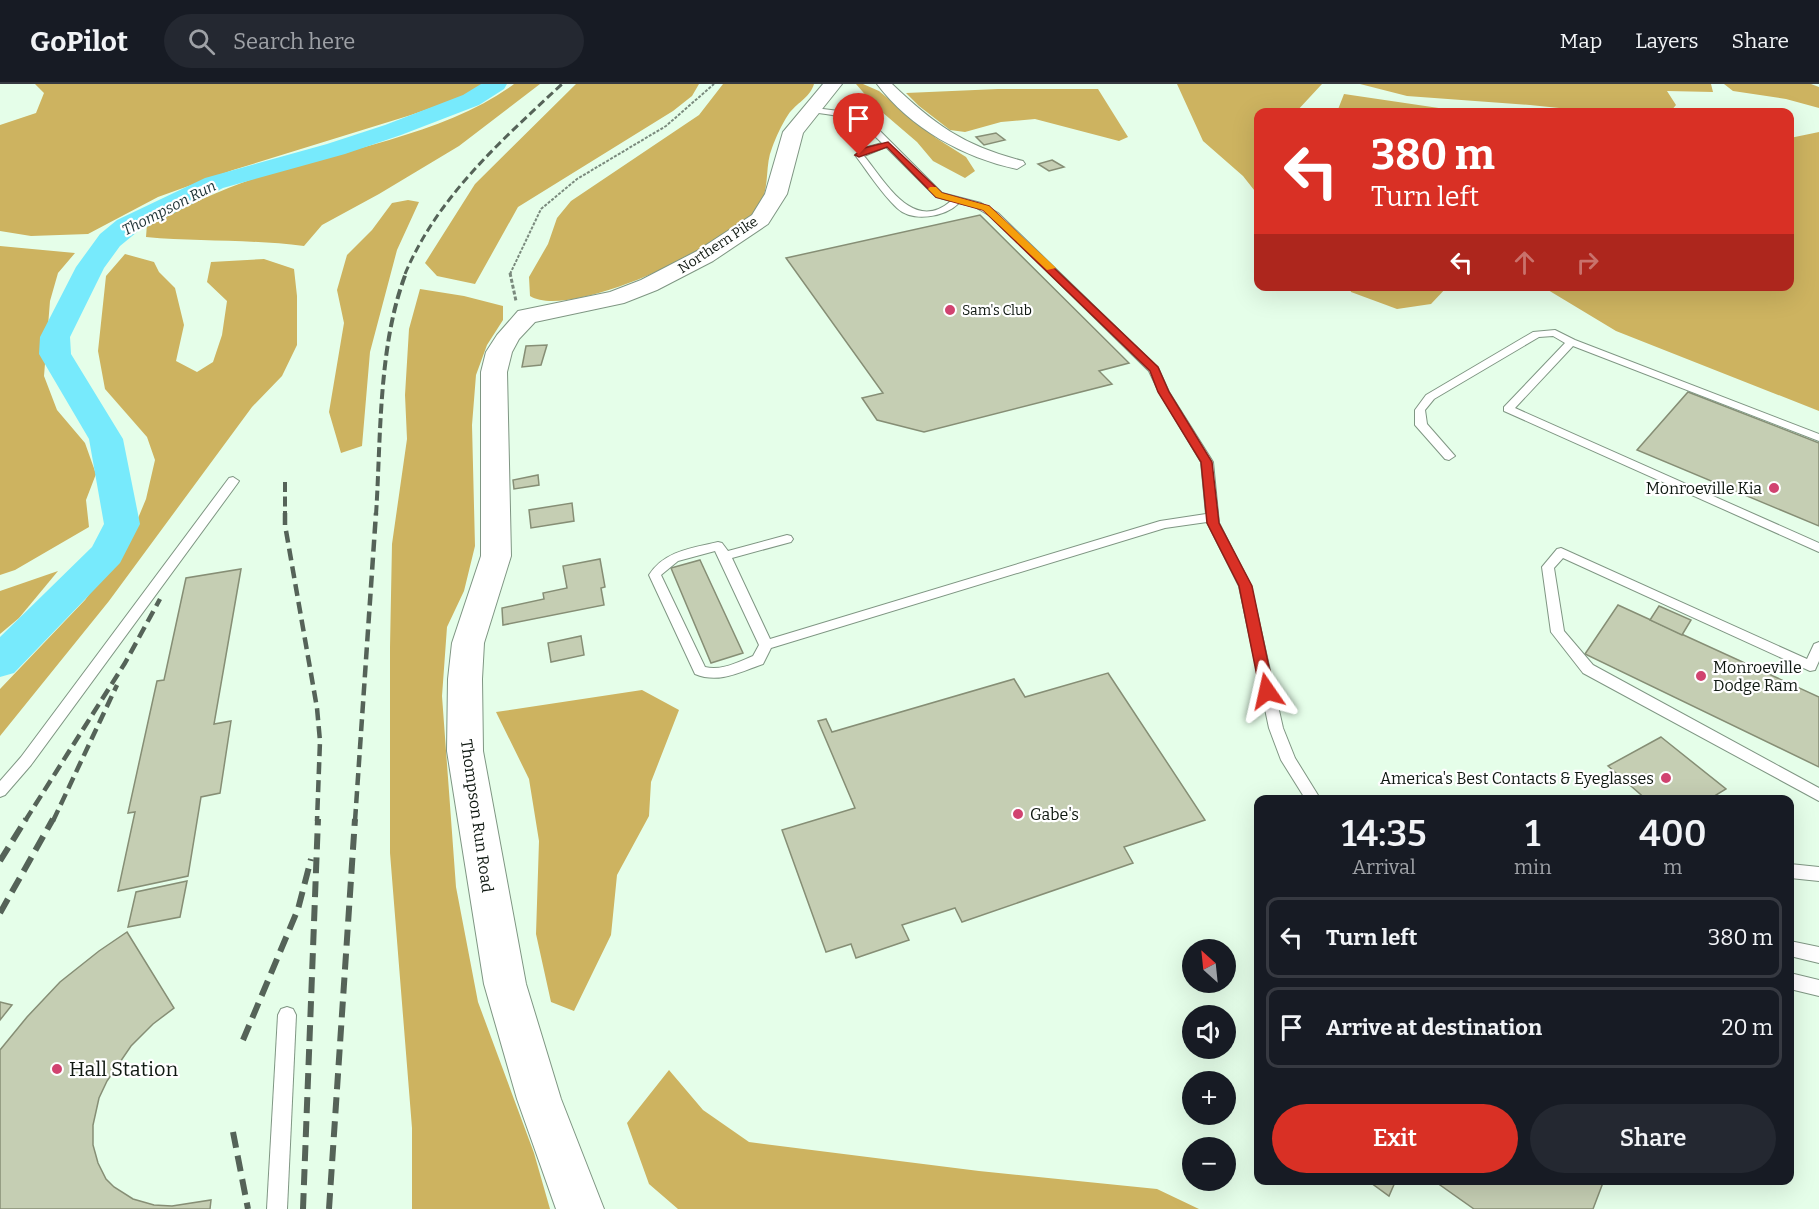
<!DOCTYPE html>
<html lang="en">
<head>
<meta charset="utf-8">
<style>
	body { margin:0; font-family:Bitter,serif; background:#242831; color:#f1f3f6; height:100vh; display:flex; flex-direction:column; font-size:22px; white-space:nowrap }
	* { box-sizing:border-box; margin:0 }
	p { font-size:20px; color:#9ea1a6 }
	.icon { flex:none; width:33px; height:33px; fill:none; stroke:currentColor; stroke-width:2; stroke-linecap:round; stroke-linejoin:round }
	.map { position:relative; flex:1; overflow:hidden }
	.sheet { position:absolute; left:1254px; top:711px; width:540px; height:390px; display:flex; flex-direction:column; background:#171b24; border-radius:12px; box-shadow:0 6px 24px #0002 }
	.sheet>* { flex:none }
	.banner { position:absolute; left:1254px; top:24px; width:540px; height:183px; border-radius:12px; box-shadow:0 6px 24px #0002; background:#d93025; color:#fff; overflow:hidden }
	.needle { width:39px; rotate:333deg }
	.fabs { position:absolute; left:1182px; top:855px; display:grid; gap:12px }
	.fabs a { display:grid; place-items:center; width:54px; height:54px; border-radius:50%; background:#171b24; box-shadow:0 6px 24px #0002; font-size:30px }
	.pin { position:absolute; display:grid; place-items:center; width:51px; height:51px; color:#fff; margin:-62px -26px; border-radius:50% 50% 50% 0; rotate:-45deg; box-shadow:0 0 6px #0007 }
	.pin .icon { rotate:45deg }
	.me { position:absolute; width:66px; margin:-33px; rotate:349deg; stroke-linejoin:round; filter:drop-shadow(0 0 4px #0008) }
	.turn { display:flex; align-items:center; gap:21px; height:126px; padding:0 18px; font-size:27px }
	.turn .icon { width:78px; height:78px; stroke-width:2.5 }
	.turn b { display:block; font-size:42px; line-height:51px }
	.lanes { display:flex; align-items:center; height:57px; padding:0 18px; background:#0003; justify-content:center; gap:30px; direction:ltr }
	.lanes .off { opacity:.35 }
	.eta { display:flex; justify-content:space-evenly; align-items:center; height:102px; text-align:center }
	.eta b { font-size:36px; font-weight:600; line-height:42px }
	.cta { display:flex; gap:12px; margin-top:auto; padding:12px 18px }
	.cta a { flex:1; height:69px; border-radius:36px; background:#d93025; color:#fff; font-size:24px; font-weight:600; line-height:69px; text-align:center }
	.cta a+a { background:#242831; color:#f1f3f6 }
	ul { padding:0; list-style:none }
	li { display:flex; align-items:center; gap:18px; height:81px; margin:0 12px 9px; padding:0 6px; border:3px solid #363941; border-radius:12px }
	li div { flex:1 }
	li b { display:block; font-size:22px }
	li em { font-style:normal }
	header { display:flex; align-items:center; gap:36px; box-sizing:border-box; height:84px; padding:0 30px; background:#171b24; border-bottom:2px solid #363941 }
	header strong { font-size:28px }
	nav { display:flex; gap:33px; margin-inline-start:auto; font-size:21px }
	.search { width:420px; height:54px; background:#242831; display:flex; align-items:center; gap:15px; box-sizing:border-box; padding:0 21px; border-radius:33px; color:#9ea1a6; font-size:22px }
	.map>svg:first-child { display:block }
	.forest { fill:#cdb360 }
	.lines { fill:none; stroke-linecap:round; stroke-linejoin:round }
	.river { fill:#77eafc; fill-rule:evenodd }
	.building { fill:#c5ceb3; stroke:#868e75; stroke-width:1.5 }
	.service-casing { stroke:#7f9683; stroke-width:2 }
	.minor-casing { stroke:#7f9683; stroke-width:2 }
	.tertiary-casing { stroke:#7f9683; stroke-width:2 }
	.path-far1 { stroke:#7a8a7d; stroke-width:2; stroke-dasharray:3 1.5; stroke-linecap:butt }
	.path { stroke:#7a8a7d; stroke-width:3; stroke-dasharray:4 2; stroke-linecap:butt }
	.service { fill:#fff; fill-rule:evenodd }
	.minor { fill:#fff; fill-rule:evenodd }
	.tertiary { fill:#fff; fill-rule:evenodd }
	.rail-far3 { stroke:#556358; stroke-width:3; stroke-dasharray:8 4; stroke-linecap:butt }
	.rail-far2 { stroke:#556358; stroke-width:4; stroke-dasharray:10 4.5; stroke-linecap:butt }
	.rail-far1 { stroke:#556358; stroke-width:4.5; stroke-dasharray:12 6; stroke-linecap:butt }
	.rail { stroke:#556358; stroke-width:6; stroke-dasharray:16 8; stroke-linecap:butt }
	.route { fill:#d93025; stroke:#8d1f18; stroke-width:1.5 }
	.slow { fill:#f59e0b }
	.poi-dot { fill:#d14370; stroke:#fff; stroke-width:2 }
	.labels { text-anchor:middle; dominant-baseline:central; stroke-width:4.5; stroke-linejoin:round; paint-order:stroke }
	.far-street-label { font-size:14px; fill:#0f1811; stroke:#fff }
	.far-poi-label { font-size:14px; fill:#0f1811; stroke:#fff; text-anchor:start }
	.far-water-label { font-size:15px; font-style:italic; fill:#1d3235; stroke:#fff }
	.poi-label { font-size:16px; fill:#0f1811; stroke:#fff; text-anchor:end }
	.street-label { font-size:16px; fill:#0f1811; stroke:#fff }
	.near-poi-label { font-size:20px; fill:#0f1811; stroke:#fff; text-anchor:start }
</style>
</head>
<body>
<header>
<strong>GoPilot</strong>
<div class="search"><svg class="icon" aria-label="search" viewBox="0 0 24 24"><circle cx="10" cy="10" r="6"/><path d="M15 15l6 6"/></svg>Search here</div>
<nav><a>Map</a><a>Layers</a><a>Share</a></nav>
</header>
<div class="map">
<svg width="1819" height="1125" viewBox="0 0 1819 1125">
	<rect width="100%" height="100%" fill="#e5fee9"/>
	<g class="forest">
		<path d="M35,0H485L471,10L411,31L233,86L158,113L88,150L31,152L0,147V41L36,29L44,9Z"/>
		<path d="M514,0H540L459,62L379,110L322,141L304,162C251,155 199,158 146,153L147,140C185,123 222,105 261,92C340,66 447,50 514,0Z"/>
		<path d="M576,0H699L692,12L673,27L518,123L475,200L437,192L425,179L475,100Z"/>
		<path d="M723,0H814C810,14 796,19 788,31C782,40 776,53 772,64C764,83 771,108 757,125C729,161 570,237 530,212L529,193L548,160L557,134L571,117L699,31Z"/>
		<path d="M856,0H863L879,7L936,54L966,73L975,87L965,94L933,77L917,58L875,22Z"/>
		<path d="M1177,0H1322L1296,28H1258V111L1243,92L1203,57Z"/>
		<path d="M1360,0H1711L1713,8L1667,7L1676,21L1670,28H1598L1530,21L1407,12Z"/>
		<path d="M1724,0H1811L1819,3V24L1786,15L1733,7Z"/>
		<path d="M998,5H1098L1128,53L1119,57L1035,35L1001,38L965,48L950,46L919,22L906,9Z"/>
		<path d="M1344,10L1459,27L1555,28H1337Z"/>
		<path d="M1819,48V327L1616,247L1543,203L1790,202V54Z"/>
		<path d="M408,116L419,118L397,166L370,268L362,362L341,369L329,328L344,239L337,206L347,171L372,146L392,119Z"/>
		<path d="M0,162L75,169L58,189L50,217L44,292L57,326L85,359L96,390L86,416L89,443L15,486L0,491Z"/>
		<path d="M125,170L154,178L159,188L175,204L184,241L176,277L197,288L213,278L222,251L227,217L207,198L211,178L264,175L294,185L297,212V261L282,292L252,323L109,517L0,652V605L85,516L129,456L146,415L155,376L147,353L105,305L98,267L106,192Z"/>
		<path d="M1349,203H1447L1431,220L1397,225L1351,208Z"/>
		<path d="M420,205L464,212L503,222V236L487,261L476,291L472,341L475,462L464,507L447,543L442,612L456,803L478,918L534,1069L550,1125H412V1044L390,769V563L392,460L407,355L405,311L409,245Z"/>
		<path d="M58,487L19,534L0,550V507Z"/>
		<path d="M642,606L679,626L651,698L649,732L617,791L611,851L574,927L551,918L536,850L539,757L529,695L496,628Z"/>
		<path d="M669,986L703,1026L749,1058L979,1087L1157,1105L1199,1125H678L649,1100L627,1039Z"/>
	</g>
	<g class="lines">
		<path class="river" d="M481,0H507L504,5L479,21L401,51L345,70L223,104L137,148L120,162L104,184L70,253L71,270L123,355L140,440L120,479L14,589L0,593V553L92,463L104,440L89,355L39,270L40,253L76,183L100,150L117,136L205,94L327,60L385,41L463,11Z"/>
	</g>
	<g class="building">
		<path d="M996,49L1005,56L984,61L976,53Z"/>
		<path d="M1052,76L1064,83L1049,87L1038,80Z"/>
		<path d="M980,131L1129,279L1099,287L1112,300L924,348L877,336L862,314L883,309L786,174Z"/>
		<path d="M547,261L541,281L522,283L526,262Z"/>
		<path d="M1688,308L1819,359V442L1637,366Z"/>
		<path d="M538,391L539,401L514,405L513,396Z"/>
		<path d="M572,419L574,437L531,444L529,426Z"/>
		<path d="M600,475L605,503L601,504L604,521L503,541L502,524L544,515L543,509L567,504L563,482Z"/>
		<path d="M700,476L743,569L711,579L671,484Z"/>
		<path d="M241,485L214,640L231,637L220,709L201,713L188,792L118,807L135,728L128,729L157,597L164,596L186,494Z"/>
		<path d="M1618,521L1819,613V683L1585,570Z"/>
		<path d="M1659,522L1691,536L1682,551L1650,536Z"/>
		<path d="M581,552L584,571L551,578L548,559Z"/>
		<path d="M1108,589L1205,736L1124,763L1133,779L962,838L955,824L902,841L909,856L856,874L851,860L826,868L782,746L855,724L818,637L826,635L832,648L1014,595L1025,613Z"/>
		<path d="M1661,653L1726,705L1708,716H1647L1608,682Z"/>
		<path d="M187,797L180,833L128,843L136,808Z"/>
		<path d="M127,848L174,924L153,940L131,962L107,997L99,1014L93,1041V1061L98,1079L106,1095L114,1103L133,1115L154,1121L172,1122L211,1116L210,1125H0V966L27,933L60,898L99,867Z"/>
		<path d="M0,918L12,921L0,936Z"/>
		<path d="M1367,1096H1396L1389,1112Z"/>
		<path d="M1433,1096H1604L1593,1125H1474Z"/>
	</g>
	<g class="lines">
		<defs>
			<g id="service">
				<path d="M807,23L847,28L870,37L942,109L981,119L998,129L1158,284L1169,308L1213,378L1219,439L1251,502L1283,644L1295,674L1321,716H1306L1281,676L1269,644L1239,502L1207,438L1165,444L771,564L763,580C740,588 719,600 695,590L649,491C664,467 692,464 718,458L722,459L728,467L787,451L791,452L793,455L791,458L732,474L770,555L1160,437L1206,430L1201,378L1159,308L1149,287L992,133L975,123L959,119C945,133 913,139 897,124C881,109 868,88 855,71L864,64L882,59C852,29 846,34 807,27ZM886,63L936,113L951,117C913,150 885,97 864,72ZM715,467L759,561L753,572C738,578 722,587 705,583L661,491L678,477Z"/>
				<path d="M1555,246L1575,256L1819,350V357L1573,262L1515,324L1819,459V468L1504,327V323L1565,259L1553,252L1539,253L1434,315L1425,326L1427,340L1455,372L1449,376L1445,375L1415,341V326L1426,311L1533,248Z"/>
				<path d="M233,393L239,397L237,400L31,681L5,711L0,713V697L21,673L229,394Z"/>
				<path d="M1561,464L1807,575L1814,560L1819,558V577L1815,586L1810,587L1563,474L1554,484L1564,547L1593,581L1819,704V717L1583,589L1551,548L1542,483L1557,465Z"/>
				<path d="M1790,780L1819,783V797L1790,794Z"/>
				<path d="M1790,857L1819,863V879L1790,872Z"/>
				<path d="M1790,889L1819,896V912L1790,905Z"/>
				<path d="M287,923L293,925L296,931L287,1125H267L278,931L281,925Z"/>
			</g>
			<path id="minor" d="M877,0H892C935,41 964,62 1023,77L1025,80L1017,85C964,74 910,44 877,0Z"/>
			<path id="tertiary" d="M823,0H842L803,49L787,110L768,140L713,177L657,206L624,219L535,238L519,255L512,268L507,288L511,472L484,559L482,595L483,667L526,900L561,1015L604,1125H556L517,1015L484,900L447,667L448,595L452,559L481,472V288L486,268L497,251L518,227L610,208L641,196L697,167L752,131L765,110L783,48Z"/>
		</defs>
		<use href="#service" class="service-casing"/>
		<use href="#minor" class="minor-casing"/>
		<use href="#tertiary" class="tertiary-casing"/>
		<path class="path-far1" d="M510,190L541,125L577,95L666,42L714,0"/>
		<path class="path" d="M510,189L516,217"/>
		<use href="#service" class="service"/>
		<use href="#minor" class="minor"/>
		<use href="#tertiary" class="tertiary"/>
		<path class="rail-far3" d="M405,190C438,112 501,57 562,0"/>
		<g class="rail-far2">
			<path d="M285,398V431"/>
			<path d="M376,431C381,354 378,261 406,189"/>
		</g>
		<g class="rail-far1">
			<path d="M285,429V441L317,624L320,657L317,737"/>
			<path d="M25,737L125,579L160,515"/>
			<path d="M53,737L117,601"/>
			<path d="M355,737L376,429"/>
		</g>
		<g class="rail">
			<path d="M0,777L26,735"/>
			<path d="M0,829L53,735"/>
			<path d="M243,956L298,825L311,775"/>
			<path d="M233,1048L248,1125"/>
			<path d="M303,1125L318,735"/>
			<path d="M329,1125L355,735"/>
		</g>
	</g>
	<path class="route" d="M888,58L942,109L989,122L1158,283L1169,308L1212,378L1219,439L1252,502L1274,607L1272,611H1262L1260,607L1239,502L1207,439L1201,378L1158,308L1150,287L983,126L936,113L887,63L859,73L855,71L864,64Z"/>
	<path class="slow" d="M930,103H936L942,109L989,122L1056,184L1047,186L983,126L936,113L928,105Z"/>
	<g class="poi-dot">
		<circle cx="950" cy="226" r="6"/>
		<circle cx="1774" cy="404" r="6"/>
		<circle cx="1701" cy="592" r="6"/>
		<circle cx="1666" cy="694" r="6"/>
		<circle cx="1018" cy="730" r="6"/>
		<circle cx="57" cy="985" r="6"/>
	</g>
	<g class="labels">
		<g class="far-street-label">
			<text transform="translate(718 161) rotate(-33)">Northern Pike</text>
		</g>
		<g class="far-poi-label">
			<text x="962" y="226">Sam's Club</text>
		</g>
		<g class="far-water-label">
			<text transform="translate(169 124) rotate(-27)">Thompson Run</text>
		</g>
		<g class="poi-label">
			<text x="1762" y="404">Monroeville Kia</text>
			<text x="1713" y="583" text-anchor="start">Monroeville<tspan x="1713" dy="18">Dodge Ram</tspan></text>
			<text x="1654" y="694">America's Best Contacts &amp; Eyeglasses</text>
			<text x="1030" y="730" text-anchor="start">Gabe's</text>
		</g>
		<g class="street-label">
			<text transform="translate(477 732) rotate(82)">Thompson Run Road</text>
		</g>
		<g class="near-poi-label">
			<text x="69" y="985">Hall Station</text>
		</g>
	</g>
</svg>
<div class="fabs">
<a><svg class="needle" viewBox="-14 -14 28 28"><path d="M0-13l5 13h-10z" fill="#e53935"/><path d="M0 13l5-13h-10z" fill="#9ea1a6"/></svg></a>
<a><svg class="icon" aria-label="sound" viewBox="0 0 24 24"><path d="M4 9h4l5-4v14l-5-4H4zM17 9q2 3 0 6"/></svg></a>
<a>+</a>
<a>−</a>
</div>
<div class="pin" style="left:859px;top:71px;background:#d93025"><svg class="icon" aria-label="arrive" viewBox="0 0 24 24"><path d="M6 21V4h12l-3 4 3 4H6"/></svg></div>
<svg class="me" style="left:1267px;top:607px" viewBox="-20 -20 40 40"><path d="M0-17L14 15 0 8-14 15z" fill="#d93025" stroke="#fff" stroke-width="4"/></svg>
<div class="banner">
<div class="turn"><svg class="icon" aria-label="left" viewBox="0 0 24 24"><path d="M17 20v-9H6M10 6l-5 5 5 5"/></svg><div><b>380 m</b>Turn left</div></div>
<div class="lanes"><svg class="icon" aria-label="left" viewBox="0 0 24 24"><path d="M17 20v-9H6M10 6l-5 5 5 5"/></svg><svg class="icon off" aria-label="ahead" viewBox="0 0 24 24"><path d="M12 20V5M6 11l6-6 6 6"/></svg><svg class="icon off" aria-label="right" viewBox="0 0 24 24"><path d="M7 20v-9h11M14 6l5 5-5 5"/></svg></div>
</div>
<section class="sheet">
<div class="eta">
<div><b>14:35</b><p>Arrival</p></div>
<div><b>1</b><p>min</p></div>
<div><b>400</b><p>m</p></div>
</div>
<ul>
<li><svg class="icon" aria-label="left" viewBox="0 0 24 24"><path d="M17 20v-9H6M10 6l-5 5 5 5"/></svg><div><b>Turn left</b></div><em>380 m</em></li>
<li><svg class="icon" aria-label="arrive" viewBox="0 0 24 24"><path d="M6 21V4h12l-3 4 3 4H6"/></svg><div><b>Arrive at destination</b></div><em>20 m</em></li>
</ul>
<div class="cta"><a>Exit</a><a>Share</a></div>
</section>
</div>
</body>
</html>
